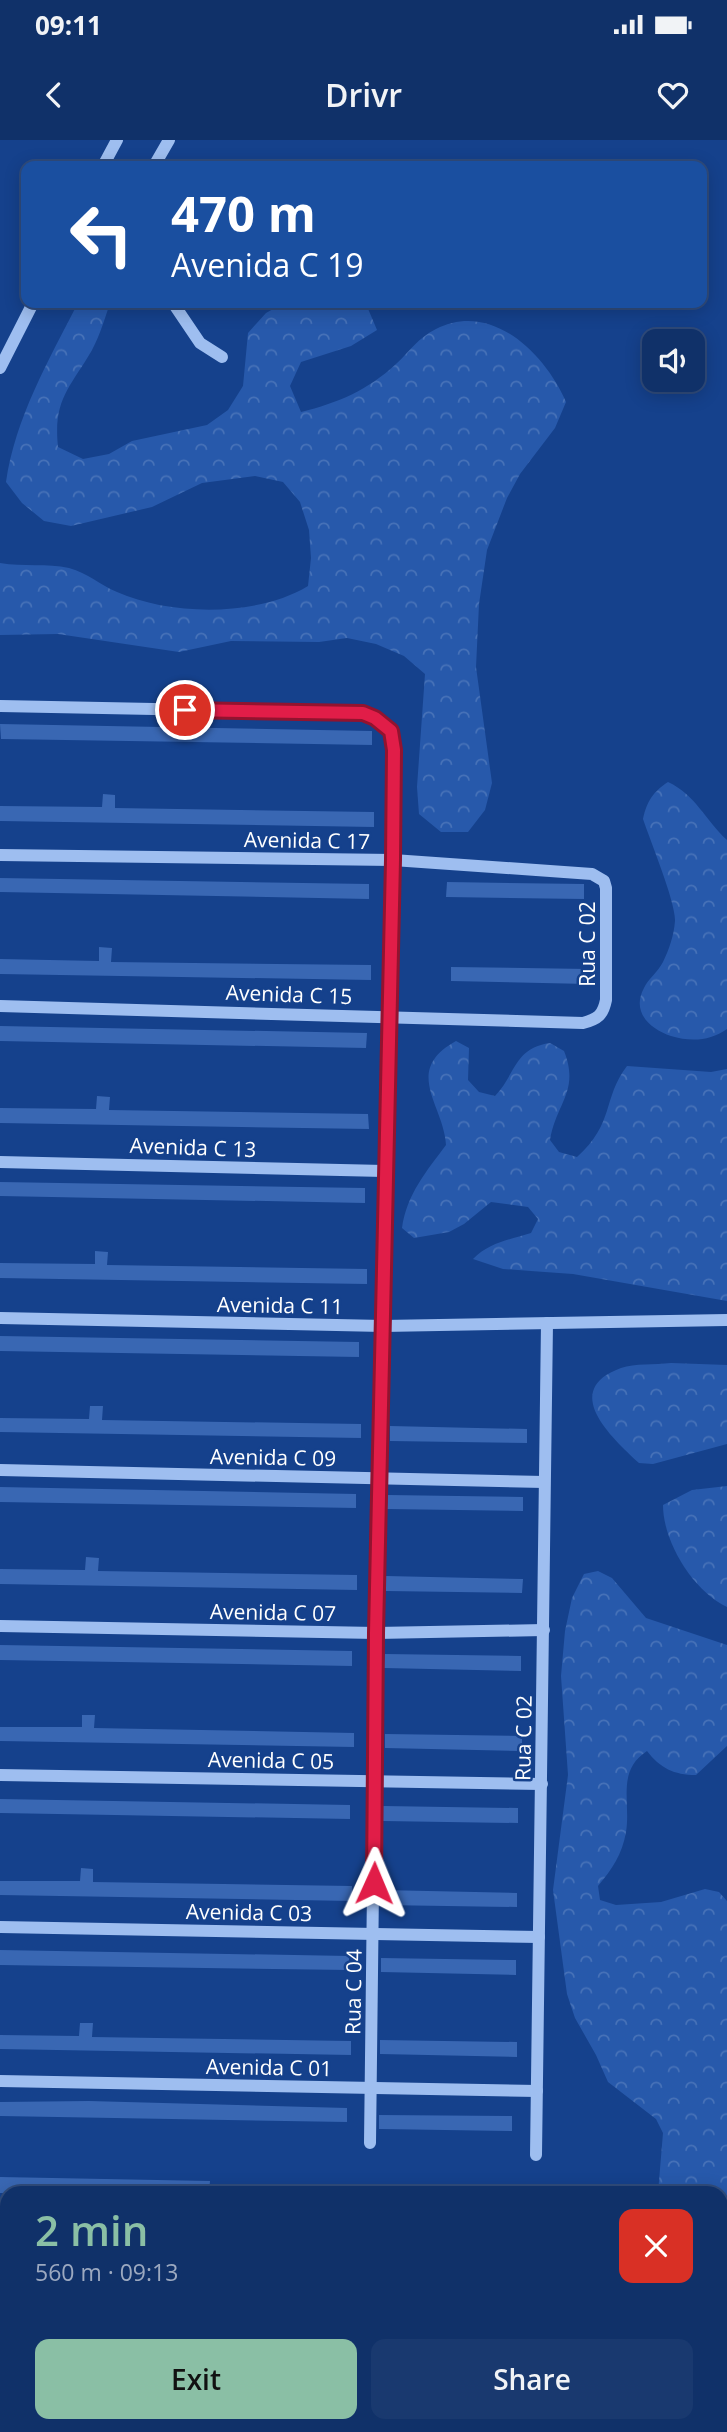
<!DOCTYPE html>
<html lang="en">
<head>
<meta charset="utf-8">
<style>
	body { margin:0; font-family:"Open Sans",sans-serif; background:#19396f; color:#f1f3f6; height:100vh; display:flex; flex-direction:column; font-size:26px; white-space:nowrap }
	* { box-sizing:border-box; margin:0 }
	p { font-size:23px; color:#9ca9c0 }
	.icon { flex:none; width:38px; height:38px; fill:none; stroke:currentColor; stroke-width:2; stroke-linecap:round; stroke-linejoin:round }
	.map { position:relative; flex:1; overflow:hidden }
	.details { position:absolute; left:0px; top:2046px; width:728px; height:247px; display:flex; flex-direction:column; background:#103169; border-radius:21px 21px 0 0; box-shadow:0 4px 18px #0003,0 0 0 2px #304c7d }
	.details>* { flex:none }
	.banner { position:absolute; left:21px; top:21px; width:686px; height:147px; border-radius:14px; box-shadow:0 4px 18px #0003,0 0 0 2px #304c7d; background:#1a4fa0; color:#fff; overflow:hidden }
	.tools { position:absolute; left:642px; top:189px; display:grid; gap:14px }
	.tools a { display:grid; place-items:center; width:63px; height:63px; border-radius:14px; background:#103169; box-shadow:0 4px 18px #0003,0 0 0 2px #304c7d; font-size:35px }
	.pin { position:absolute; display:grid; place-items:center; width:60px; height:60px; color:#fff; margin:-30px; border:4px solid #fff; border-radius:50%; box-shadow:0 2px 7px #0007 }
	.me { position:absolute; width:77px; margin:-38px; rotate:1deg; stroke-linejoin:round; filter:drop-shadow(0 0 5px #0008) }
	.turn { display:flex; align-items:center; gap:24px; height:147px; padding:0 35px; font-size:32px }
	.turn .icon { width:91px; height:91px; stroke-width:2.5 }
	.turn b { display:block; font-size:49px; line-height:60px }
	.round { display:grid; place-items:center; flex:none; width:74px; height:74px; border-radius:14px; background:#19396f }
	.headline { display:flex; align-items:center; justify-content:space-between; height:119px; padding:0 35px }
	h1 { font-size:42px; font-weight:600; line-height:52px; color:#8abfa5 }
	.cta { display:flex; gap:14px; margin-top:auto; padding:14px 35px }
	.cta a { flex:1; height:80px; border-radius:14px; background:#8abfa5; color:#111; font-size:28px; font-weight:600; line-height:80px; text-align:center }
	.cta a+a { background:#19396f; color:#f1f3f6 }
	.status { display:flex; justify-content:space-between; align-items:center; height:49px; padding:0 35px; background:#103169; direction:ltr }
	.status svg { height:19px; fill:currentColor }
	header { display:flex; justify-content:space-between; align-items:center; height:91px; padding:0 35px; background:#103169; font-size:32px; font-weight:600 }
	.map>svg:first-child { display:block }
	.forest { fill:url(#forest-crowns) }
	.building { fill:#3967b3 }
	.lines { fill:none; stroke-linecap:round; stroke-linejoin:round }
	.minor { stroke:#9ebef0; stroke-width:12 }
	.route-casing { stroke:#92132f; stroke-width:18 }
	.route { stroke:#e11d48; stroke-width:12 }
	.labels { text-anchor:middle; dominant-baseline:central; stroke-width:5; stroke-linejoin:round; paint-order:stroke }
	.street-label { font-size:21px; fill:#fff; stroke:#15418c }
</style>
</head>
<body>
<div class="status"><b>09:11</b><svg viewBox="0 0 49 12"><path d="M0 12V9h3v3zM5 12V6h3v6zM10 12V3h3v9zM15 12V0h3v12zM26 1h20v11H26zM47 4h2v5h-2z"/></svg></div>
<header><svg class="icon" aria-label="back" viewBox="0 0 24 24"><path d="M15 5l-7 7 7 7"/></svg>Drivr<svg class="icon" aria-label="heart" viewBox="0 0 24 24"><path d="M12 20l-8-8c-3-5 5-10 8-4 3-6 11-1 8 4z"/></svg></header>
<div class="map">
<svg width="727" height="2292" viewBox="0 0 727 2292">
	<defs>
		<pattern id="forest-crowns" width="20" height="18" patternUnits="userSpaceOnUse" patternTransform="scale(1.75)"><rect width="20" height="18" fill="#2759ab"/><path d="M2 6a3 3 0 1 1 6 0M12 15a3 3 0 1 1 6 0" fill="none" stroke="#4772b8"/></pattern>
	</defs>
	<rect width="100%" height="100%" fill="#15418c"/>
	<g class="forest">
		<path d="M78,163H110C105,178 100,195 92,210C70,248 53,259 58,307L83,319L109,314L132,301L207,285L228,270L243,246L248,193L266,173L284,163H362L366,164L377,190L351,206L301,222L290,246L301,272C338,263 368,250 396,224C410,211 418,198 436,189C492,160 546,215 566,262L555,288L520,334L507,358L487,410L479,464L476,527L492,643L485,670L468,692H441L419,674L417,647L425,534L404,516L376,504L347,498L319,502L231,501L179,512L58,494L0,495V423C23,427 47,423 69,428C88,433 100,445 117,452C171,476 257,477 308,446L311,418L309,390L300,362L283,342L255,336L202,343L152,367L71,386L44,381L22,363L6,342C15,279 49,219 78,163Z"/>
		<path d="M668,642C696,655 705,680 727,700V889C710,901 691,902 671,896C650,889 631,872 644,848C648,839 658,832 663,822C669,810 674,795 675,781C676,763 650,700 643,679C647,661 653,652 668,642Z"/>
		<path d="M456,901L469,908L468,940L479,952L495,956C516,934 514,908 550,903L564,911C580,951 556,963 550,1000L559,1012L577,1017C615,983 602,959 627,926L711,932L727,929V1161L573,1134L503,1129L473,1119C490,1102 509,1100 531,1093L538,1079L528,1067L491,1062L464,1084L449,1092L414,1098L402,1088C407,1054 426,1032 446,1005C444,965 402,931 456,901Z"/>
		<path d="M671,1223L727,1225V1304L653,1324L639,1323C611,1297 560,1250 621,1228C635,1223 655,1225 671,1223Z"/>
		<path d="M727,1346V1467C693,1451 663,1402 663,1365L692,1350Z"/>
		<path d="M598,1431L612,1438L646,1478L727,1505V1606L696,1635C674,1635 660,1628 647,1611C616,1631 631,1662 626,1692C622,1715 612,1729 598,1746L600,1760L616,1765L661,1762L705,1749L719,1752L727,1761V2226L721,2224V2053H658L663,1993L656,1979L608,1942L596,1915L575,1878L567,1854L553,1750L568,1635L561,1536L565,1491L572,1458L584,1434Z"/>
	</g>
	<g class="building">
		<path d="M0,584L372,591V605L1,599Z"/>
		<path d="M103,654L115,655V668L374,672V687L0,681V666L102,667Z"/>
		<path d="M0,738L369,744V759L0,752Z"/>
		<path d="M447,742L584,744V759L446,757Z"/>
		<path d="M99,807L112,808L111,822L371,825V840L0,834V819L99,821Z"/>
		<path d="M451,827L588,829V844L451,841Z"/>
		<path d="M0,886L367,893L366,908L0,901Z"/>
		<path d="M97,956L110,957L109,970L368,974L369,989L0,983V968L96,969Z"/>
		<path d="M0,1042L365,1048V1063L0,1056Z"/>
		<path d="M95,1111L108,1112L107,1125L367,1129V1144L0,1138V1123L95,1124Z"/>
		<path d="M0,1196L359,1202V1217L0,1211Z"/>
		<path d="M90,1266H103L102,1280L361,1284V1298L0,1292V1278L89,1279Z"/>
		<path d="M390,1286L527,1289V1303L390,1301Z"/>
		<path d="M0,1347L356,1354V1368L0,1362Z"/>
		<path d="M388,1355L523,1357V1371L387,1369Z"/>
		<path d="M86,1417L99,1418L98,1431L357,1435V1450L0,1444V1429L85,1430Z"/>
		<path d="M386,1436L523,1439L522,1453L386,1451Z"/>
		<path d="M0,1505L352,1511V1526L0,1520Z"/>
		<path d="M385,1514L521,1516V1531L384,1528Z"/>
		<path d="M82,1575H95L94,1588L354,1593V1607L0,1601V1587H82Z"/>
		<path d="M385,1594L522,1596V1611L385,1608Z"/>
		<path d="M0,1659L350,1665V1679L0,1673Z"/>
		<path d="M383,1666L518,1668V1683L383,1681Z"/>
		<path d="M81,1728L93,1729V1742L352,1746V1761L0,1755V1741H80Z"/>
		<path d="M382,1750L517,1753V1767L382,1765Z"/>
		<path d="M0,1810L349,1816V1830L0,1825Z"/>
		<path d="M381,1818L516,1820V1835L381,1832Z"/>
		<path d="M80,1883H93L92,1897L351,1901V1915L0,1909V1895L79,1896Z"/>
		<path d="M380,1900L517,1902V1917L380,1914Z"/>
		<path d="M89,1961L347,1968V1982L0,1976V1962Z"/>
		<path d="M379,1975L512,1976V1991L379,1989Z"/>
		<path d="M0,2037L210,2041L209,2053H0Z"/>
	</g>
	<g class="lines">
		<g class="minor">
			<path d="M103,26L117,0"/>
			<path d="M154,26L169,0"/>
			<path d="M173,163L200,203L222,217"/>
			<path d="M0,228L33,163"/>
			<path d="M0,566L363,573L375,578L391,591L394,610L393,720L376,1493L370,2003"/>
			<path d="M0,715L393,720L592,734L604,741L606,748V860C603,875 598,879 583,883L0,866"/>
			<path d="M0,1022L384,1031"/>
			<path d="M0,1178L383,1186L727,1180"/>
			<path d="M0,1330L544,1342"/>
			<path d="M0,1486L376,1493L544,1490"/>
			<path d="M0,1635L542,1644"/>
			<path d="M0,1787L539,1797"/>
			<path d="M0,1941L537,1951"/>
			<path d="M536,2015L547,1183"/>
			<path d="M0,2099H7"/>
			<path d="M0,2250L7,2251"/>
			<path d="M522,2286L523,2292"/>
			<path d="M413,2292V2286"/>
		</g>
	</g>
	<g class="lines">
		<defs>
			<path id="route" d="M185,570L363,573L375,578L391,591L394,610L393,720L376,1493L374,1743"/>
		</defs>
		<use href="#route" class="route-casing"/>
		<use href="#route" class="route"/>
	</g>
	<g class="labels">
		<g class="street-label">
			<text transform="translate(307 700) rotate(1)">Avenida C 17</text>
			<text transform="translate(587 804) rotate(-90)">Rua C 02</text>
			<text transform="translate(289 854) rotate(2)">Avenida C 15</text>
			<text transform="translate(193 1007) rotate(2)">Avenida C 13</text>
			<text transform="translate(280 1165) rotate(1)">Avenida C 11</text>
			<text transform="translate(273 1317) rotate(1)">Avenida C 09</text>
			<text transform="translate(273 1472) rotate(1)">Avenida C 07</text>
			<text transform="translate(523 1598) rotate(-89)">Rua C 02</text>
			<text transform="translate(271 1620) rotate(1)">Avenida C 05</text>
			<text transform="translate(249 1772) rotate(1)">Avenida C 03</text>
			<text transform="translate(353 1852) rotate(-89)">Rua C 04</text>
			<text transform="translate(269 1927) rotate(1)">Avenida C 01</text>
		</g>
	</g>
</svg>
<div class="tools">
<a><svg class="icon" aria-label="sound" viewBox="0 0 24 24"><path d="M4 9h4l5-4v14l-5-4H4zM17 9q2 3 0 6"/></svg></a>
</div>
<div class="pin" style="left:185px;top:570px;background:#d93025"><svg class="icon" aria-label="arrive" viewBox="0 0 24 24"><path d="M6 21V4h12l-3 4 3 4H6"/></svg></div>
<svg class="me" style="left:374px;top:1743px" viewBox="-20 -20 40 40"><path d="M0-17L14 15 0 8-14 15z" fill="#e11d48" stroke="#fff" stroke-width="4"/></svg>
<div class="banner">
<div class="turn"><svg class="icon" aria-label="left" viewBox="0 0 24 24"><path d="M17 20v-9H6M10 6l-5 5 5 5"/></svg><div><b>470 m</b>Avenida C 19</div></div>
</div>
<section class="details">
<div class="headline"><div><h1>2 min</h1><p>560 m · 09:13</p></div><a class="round" style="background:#d93025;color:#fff"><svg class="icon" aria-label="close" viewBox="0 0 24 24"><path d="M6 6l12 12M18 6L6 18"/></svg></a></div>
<div class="cta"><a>Exit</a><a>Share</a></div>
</section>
</div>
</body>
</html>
